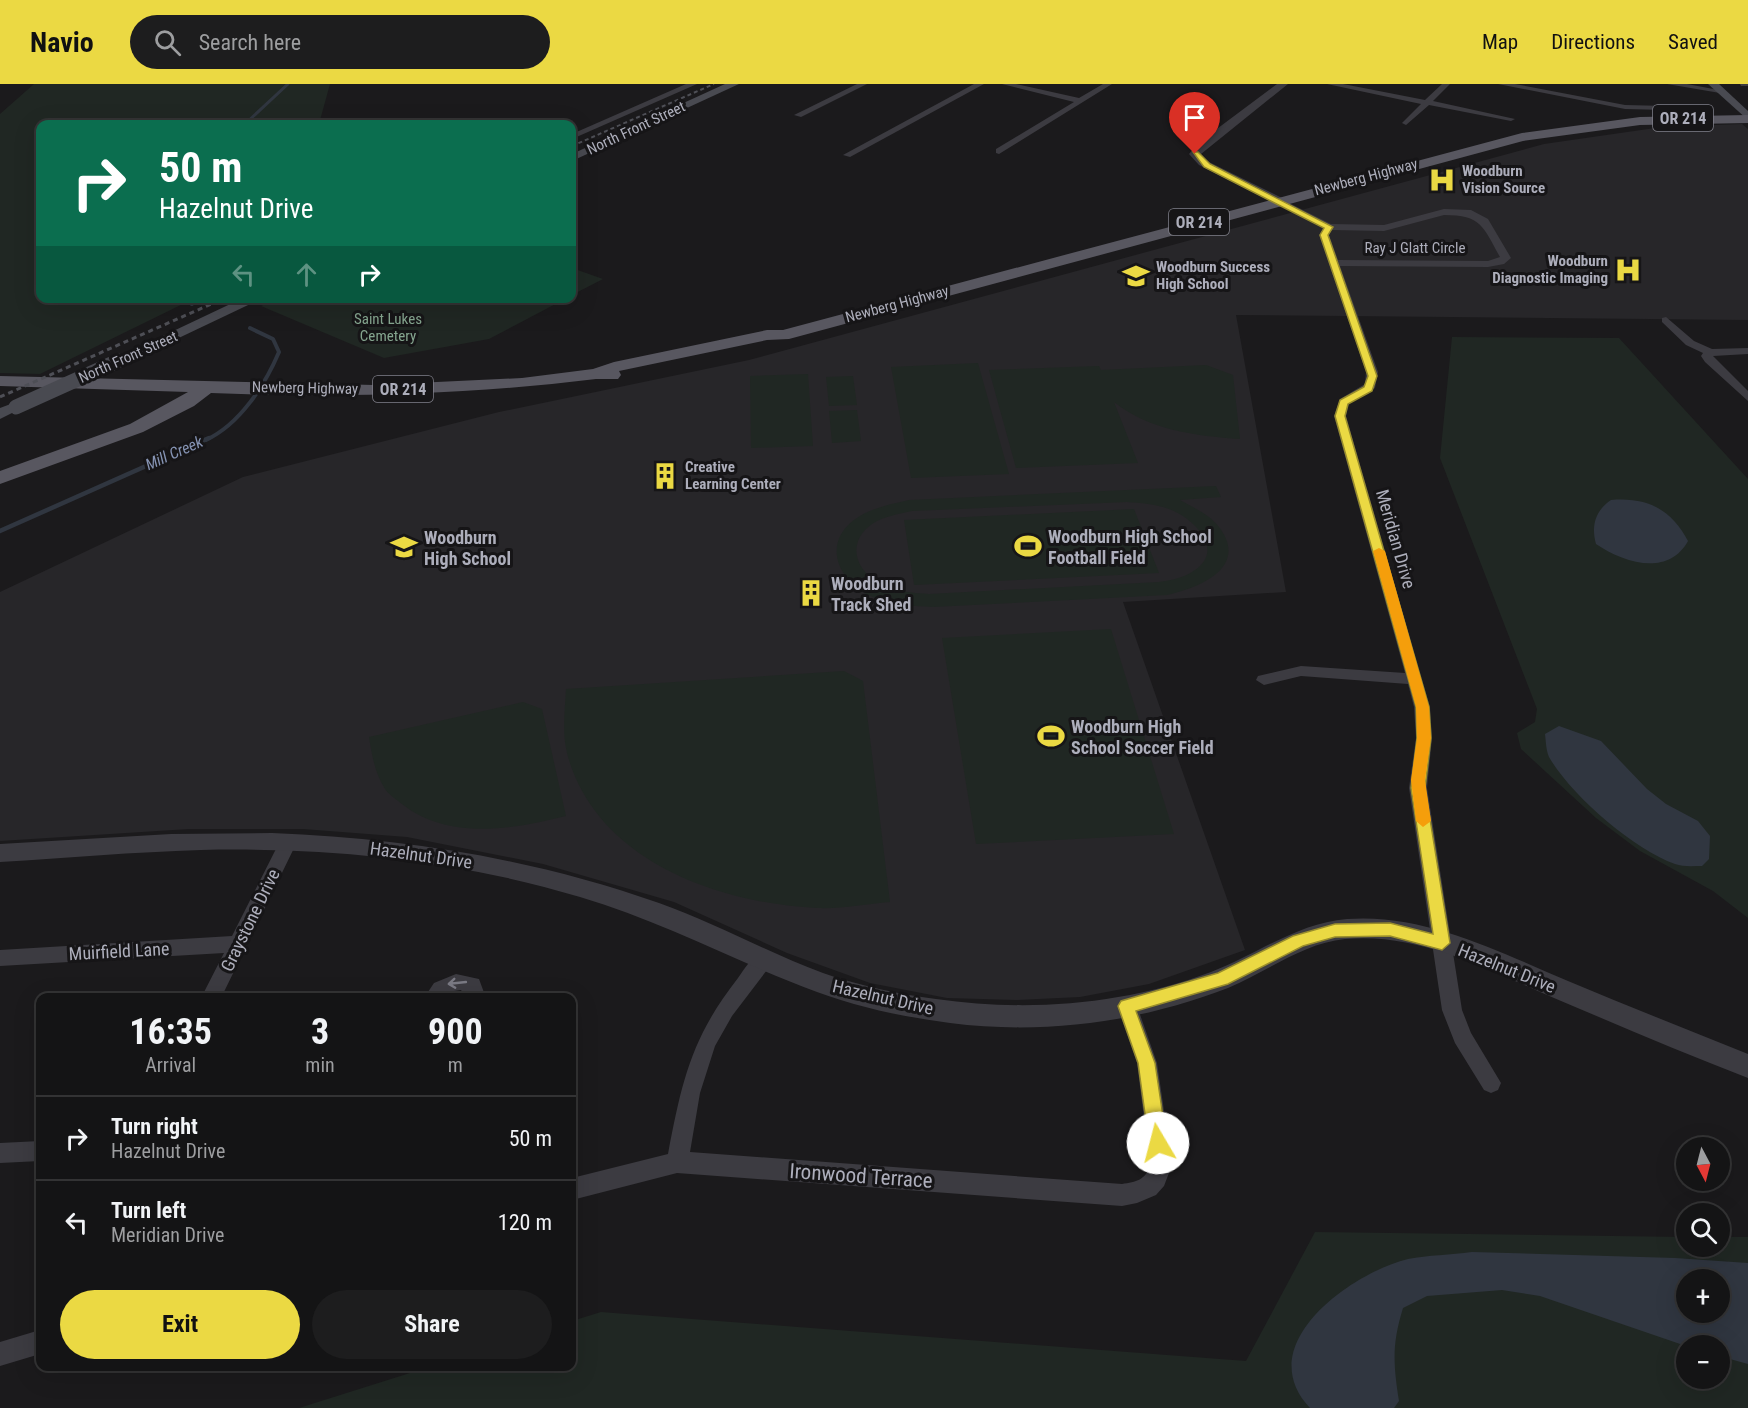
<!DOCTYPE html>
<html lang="en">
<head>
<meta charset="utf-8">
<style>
	body { margin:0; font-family:"Roboto Condensed",sans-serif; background:#1d1d1e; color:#f1f3f6; height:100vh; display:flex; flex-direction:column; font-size:22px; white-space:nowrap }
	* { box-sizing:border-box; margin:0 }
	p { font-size:20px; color:#9d9ea0 }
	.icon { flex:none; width:33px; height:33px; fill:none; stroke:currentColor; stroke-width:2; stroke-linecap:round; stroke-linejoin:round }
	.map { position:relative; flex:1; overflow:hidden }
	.panel { position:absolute; left:36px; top:909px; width:540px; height:378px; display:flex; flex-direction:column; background:#141415; border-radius:12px; box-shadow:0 6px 24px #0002,0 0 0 2px #333334 }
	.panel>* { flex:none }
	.hud { position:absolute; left:36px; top:36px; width:540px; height:183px; border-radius:12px; box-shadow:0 6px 24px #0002,0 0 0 2px #333334; background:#0b6e4f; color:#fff; overflow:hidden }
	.needle { width:39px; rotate:173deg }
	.controls { position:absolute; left:1676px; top:1053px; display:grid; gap:12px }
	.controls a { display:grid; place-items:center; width:54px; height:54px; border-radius:50%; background:#141415; box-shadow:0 6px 24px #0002,0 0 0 2px #333334; font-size:30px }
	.pin { position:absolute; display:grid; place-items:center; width:51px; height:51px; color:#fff; margin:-62px -26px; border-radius:50% 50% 50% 0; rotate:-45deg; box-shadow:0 0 6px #0007 }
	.pin .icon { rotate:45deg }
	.me { position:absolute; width:66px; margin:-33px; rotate:352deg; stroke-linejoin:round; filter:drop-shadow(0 0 4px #0008) }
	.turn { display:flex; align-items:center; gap:21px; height:126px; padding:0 24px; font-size:27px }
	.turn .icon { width:78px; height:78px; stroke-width:2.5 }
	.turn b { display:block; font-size:42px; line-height:51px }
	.lanes { display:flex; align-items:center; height:57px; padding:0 24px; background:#0003; justify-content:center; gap:30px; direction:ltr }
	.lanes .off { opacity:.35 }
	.eta { display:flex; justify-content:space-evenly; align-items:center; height:102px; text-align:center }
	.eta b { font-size:36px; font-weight:700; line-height:42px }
	.button { display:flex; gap:12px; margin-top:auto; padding:12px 24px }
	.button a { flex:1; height:69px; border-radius:36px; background:#ebd943; color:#111; font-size:24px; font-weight:700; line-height:69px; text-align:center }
	.button a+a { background:#1d1d1e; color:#f1f3f6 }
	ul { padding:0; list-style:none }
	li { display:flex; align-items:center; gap:18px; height:84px; padding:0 24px; border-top:2px solid #333334 }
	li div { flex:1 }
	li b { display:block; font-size:22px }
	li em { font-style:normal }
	header { display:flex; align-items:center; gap:36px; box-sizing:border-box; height:84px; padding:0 30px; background:#ebd943; color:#111 }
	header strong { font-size:28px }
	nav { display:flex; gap:33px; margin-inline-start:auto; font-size:21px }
	.search { width:420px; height:54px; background:#1d1d1e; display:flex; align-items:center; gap:15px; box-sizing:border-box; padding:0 21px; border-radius:33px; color:#9d9ea0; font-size:22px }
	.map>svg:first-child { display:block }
	.built { fill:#272629 }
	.green { fill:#202723; fill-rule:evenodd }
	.water { fill:#303640; fill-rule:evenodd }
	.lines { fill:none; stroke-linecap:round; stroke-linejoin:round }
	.stream-far2 { stroke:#303640; stroke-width:3 }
	.stream-far1 { stroke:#303640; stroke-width:4 }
	.stream { stroke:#303640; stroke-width:4.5 }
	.minor { fill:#3c3b41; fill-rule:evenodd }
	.tertiary { fill:#3c3b41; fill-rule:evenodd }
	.secondary { fill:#494a51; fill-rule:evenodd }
	.primary { fill:#585760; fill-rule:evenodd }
	.rail-far1 { stroke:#4e4f56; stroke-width:2; stroke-dasharray:4 3; stroke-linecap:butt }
	.rail { stroke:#4e4f56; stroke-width:3; stroke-dasharray:5 4; stroke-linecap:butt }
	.secondary-bridge { stroke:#494a51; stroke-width:15 }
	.oneway { stroke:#7a7a84 }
	.route { fill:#ebd943; stroke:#998d2c; stroke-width:1.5 }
	.slow { fill:#f59e0b }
	.labels { text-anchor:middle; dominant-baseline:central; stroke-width:6; stroke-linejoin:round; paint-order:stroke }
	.far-street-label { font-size:15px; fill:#adaebb; stroke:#161517 }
	.far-poi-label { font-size:15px; font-weight:bold; fill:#adaebb; stroke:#161517; text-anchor:start }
	.far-park-label { font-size:15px; fill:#85a58f; stroke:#161517 }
	.shield { fill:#161517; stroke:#80808a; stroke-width:1.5 }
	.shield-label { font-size:16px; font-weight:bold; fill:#adaebb }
	.far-water-label { font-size:16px; font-style:italic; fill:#8694b4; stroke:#161517 }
	.poi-label { font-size:18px; font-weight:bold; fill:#adaebb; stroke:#161517; text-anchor:start }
	.street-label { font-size:18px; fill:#adaebb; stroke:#161517 }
	.near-street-label { font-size:21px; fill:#adaebb; stroke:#161517 }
</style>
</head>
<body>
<header>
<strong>Navio</strong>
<div class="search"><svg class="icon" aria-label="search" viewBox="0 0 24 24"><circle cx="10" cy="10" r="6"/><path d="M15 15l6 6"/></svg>Search here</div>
<nav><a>Map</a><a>Directions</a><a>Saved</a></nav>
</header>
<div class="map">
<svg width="1748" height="1324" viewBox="0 0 1748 1324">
	<rect width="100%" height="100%" fill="#1b1a1c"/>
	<path class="built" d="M1742,40L1748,45V236L1236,231L1286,508L1123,518L1245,866L1149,900L1080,913L1017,916L947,914L870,899L787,869L674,818L543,780L407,753L303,745H189L0,757V508L243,393L499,328L749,276L1544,60L1662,43Z"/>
	<g class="green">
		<path d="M34,0H330L319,40H40V214L193,215L40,290L0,289V30Z"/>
		<path d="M572,184L603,195L572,211Z"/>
		<path d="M278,214H565V215L489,255L384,274L261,222Z"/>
		<path d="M1452,253L1619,254L1748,395V834L1713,807L1640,767L1596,734L1521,665L1517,649L1535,638L1537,625L1440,374Z"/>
		<path d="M978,279L1009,390L911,394L891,283Z"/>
		<path d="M1206,281L1233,291L1240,355C1196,352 1149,346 1114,318L1138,379L1016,384L989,286L1099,282L1101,286Z"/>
		<path d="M808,290L813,362L751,364L750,292Z"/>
		<path d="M853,292L857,321L829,322L826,293Z"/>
		<path d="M857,326L861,357L832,359L829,327Z"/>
		<path d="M1216,402L1221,413L1180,416C1194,424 1209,430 1219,443C1250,484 1198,504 1167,511L933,523C913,522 892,521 873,513C836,497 820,456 860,432C875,423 892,420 909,416ZM1127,418C1141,419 1155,420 1169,425C1192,433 1226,465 1195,486C1184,494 1172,496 1159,498L929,510C914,509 898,508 883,501C856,489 845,459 872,440C884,432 899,430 912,427Z"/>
		<path d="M1134,425L1159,489L914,501L904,436Z"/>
		<path d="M1111,545L1174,750L976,760L942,554Z"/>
		<path d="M844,587L863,597L890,818C866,820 841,825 817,824C717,819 595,776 567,669C562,648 565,625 566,605Z"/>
		<path d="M523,618L542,625L566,732C514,745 449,757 402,720C397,716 389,711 385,705C375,689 372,672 369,653Z"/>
		<path d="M1315,1148L1686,1153V1162H1719V1153H1748V1324H299L429,1283L572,1282V1237L601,1228L1246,1277ZM1686,1196H1719V1228H1686ZM1686,1262H1719V1294H1686Z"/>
	</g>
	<g class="water">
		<path d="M1611,416C1647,413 1671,425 1688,457C1668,493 1624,479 1596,460C1591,442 1595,427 1611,416Z"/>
		<path d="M1559,642L1601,657L1647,705L1666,720L1698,737L1710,752L1709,775L1702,782C1693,782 1683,783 1675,780C1633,765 1571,711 1549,673C1546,666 1546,658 1545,650Z"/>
		<path d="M1472,1168L1675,1174L1748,1179V1280L1719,1272V1262H1686L1540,1212L1502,1206L1427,1212L1403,1224C1392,1260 1393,1279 1399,1317L1394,1324H1310C1250,1261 1351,1189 1408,1175C1428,1171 1451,1171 1472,1168ZM1686,1196H1719V1228H1686Z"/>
	</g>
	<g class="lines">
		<path class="stream-far2" d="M245,40L288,0"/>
		<g class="stream-far1">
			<path d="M183,214L192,220"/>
			<path d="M206,356C240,340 265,301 279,268L273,255L250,244"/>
		</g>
		<path class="stream" d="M0,447L209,354"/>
		<g class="minor">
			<path d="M686,0H697L572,55V50Z"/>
			<path d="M857,0H867L801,33L794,31Z"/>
			<path d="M974,0H984L850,73L843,71Z"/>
			<path d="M1002,0H1016L1079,14L1103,0H1112L999,70L996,69V65L1074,18Z"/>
			<path d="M1327,0H1343L1425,16L1442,0H1450L1433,17L1515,35L1511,37L1429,21L1406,41L1402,39L1421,20Z"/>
			<path d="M1498,0H1515L1625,21L1708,23L1712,25L1708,27L1625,25Z"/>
			<path d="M1667,0H1687L1724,7L1720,9Z"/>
			<path d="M1740,0H1748V2H1741Z"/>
			<path d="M1275,115H1281L1331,140L1384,141L1444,125L1471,126L1488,135L1511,174L1504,180L1488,183L1340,182L1378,288L1375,304L1349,320L1346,332L1430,623L1432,654L1427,704L1462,926L1471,949L1501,999L1498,1006L1491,1009L1484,1006L1455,959L1442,926L1409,704L1416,654L1414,623L1408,600L1301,592L1264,601L1256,596L1258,592L1301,582L1405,589L1334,332L1340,315L1365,300L1366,288L1319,151L1324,144L1275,119ZM1444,131C1482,131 1483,143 1500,173L1488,177L1338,176L1329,151L1332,146L1384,147Z"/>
			<path d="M1666,233L1694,257L1712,265L1748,264V270L1713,272L1748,307V317L1705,278L1701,272L1703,269L1686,261L1662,238V234Z"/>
			<path d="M288,751L294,753L297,758L221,914H201L224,869L0,882V866L232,852L282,753Z"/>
			<path d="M763,868L770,870L773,876L770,882L732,932L715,962L700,1009L690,1068L1122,1100C1136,1098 1146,1096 1150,1081L1137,979L1117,922L1120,916L1127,913L1134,916L1137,922L1157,979L1172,1081L1164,1102L1156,1111L1137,1119L1122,1122L677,1089L572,1116V1094L668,1070C682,997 691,954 738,894C745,884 752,872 763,868Z"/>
			<path d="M456,890L479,895L486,914H466L461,906L454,907L446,914H424L434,899Z"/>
			<path d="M40,1057V1077L0,1079V1059Z"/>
			<path d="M40,1246V1270L0,1282V1258Z"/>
		</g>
		<g class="tertiary">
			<path d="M1277,0H1288L1201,70L1207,77L1282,114L1284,117L1278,121L1199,81L1189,70L1198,59Z"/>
			<path d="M272,749C405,754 534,775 659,819C715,839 767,868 823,889C860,902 898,910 936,915C1027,928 1124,921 1211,888C1256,871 1297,839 1347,835C1425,829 1499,868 1568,897C1628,922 1688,946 1748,970V994C1683,969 1618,941 1554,914C1488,886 1420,848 1345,855C1303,859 1267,888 1228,904C1140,938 1044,951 950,939C905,933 860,924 817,908C736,878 662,837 580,813C457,776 328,763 201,766C134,768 67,774 0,778V760L171,750Z"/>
		</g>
		<g class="secondary">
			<path d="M725,0H739L572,77V70Z"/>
			<path d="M1708,0H1719L1748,27V36Z"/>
			<path d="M243,214H263L124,280H112L110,277Z"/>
			<path d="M16,318L22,320L24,323L0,335V324Z"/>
		</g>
		<path class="primary" d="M1748,31V39L1640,41L1523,57L789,255L767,256L619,287L621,291L618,295H596C468,311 340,314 211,309L194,322L143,348L0,400V387L130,340L188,308L0,302V292L374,301L522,294L593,285L614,278L767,246H783L1522,49L1640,33Z"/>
		<path class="rail-far1" d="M572,62L714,0"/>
		<path class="rail" d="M0,313L225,214"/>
		<path class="secondary-bridge" d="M16,323L118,277"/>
	</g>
	<defs><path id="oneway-shaft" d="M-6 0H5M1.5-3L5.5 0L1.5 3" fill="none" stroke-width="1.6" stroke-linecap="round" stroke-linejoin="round" transform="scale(1.5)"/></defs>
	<use class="oneway" href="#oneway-shaft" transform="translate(457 899) rotate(174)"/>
	<path class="route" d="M1193,68H1198L1210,80L1333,143L1328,151L1377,292L1372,307L1348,320L1345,332L1429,623L1431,654L1425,704L1450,859L1442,866L1390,852L1335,853L1303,862L1228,900L1136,927L1155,979L1167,1059L1165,1065L1158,1068L1152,1065L1149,1059L1138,979L1118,922L1121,917L1218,889L1293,852L1335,840L1390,839L1433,850L1411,704L1417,654L1416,623L1335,332L1340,316L1364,303L1368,292L1320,151L1324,144L1204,83Z"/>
	<path class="slow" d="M1379,464L1385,467L1429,623L1431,654L1425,696L1431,737L1423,743L1416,737L1411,696L1417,654L1416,623L1373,467Z"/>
	<defs>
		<symbol id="hospital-bare" viewBox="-9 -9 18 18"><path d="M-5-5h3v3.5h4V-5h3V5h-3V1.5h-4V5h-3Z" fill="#ebd943" stroke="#161517" stroke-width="2.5" paint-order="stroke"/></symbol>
		<symbol id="school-bare" viewBox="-9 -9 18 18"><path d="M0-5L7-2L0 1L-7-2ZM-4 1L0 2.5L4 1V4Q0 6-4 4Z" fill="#ebd943" stroke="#161517" stroke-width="2.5" paint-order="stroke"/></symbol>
		<symbol id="building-bare" viewBox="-9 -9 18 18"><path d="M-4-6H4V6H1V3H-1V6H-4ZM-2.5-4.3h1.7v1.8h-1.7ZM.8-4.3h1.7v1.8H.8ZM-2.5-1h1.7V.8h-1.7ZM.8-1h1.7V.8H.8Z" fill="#ebd943" stroke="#161517" stroke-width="2.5" paint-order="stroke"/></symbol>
		<symbol id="stadium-bare" viewBox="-9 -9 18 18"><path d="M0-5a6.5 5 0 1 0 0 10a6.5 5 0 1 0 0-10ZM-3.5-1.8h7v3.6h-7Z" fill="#ebd943" stroke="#161517" stroke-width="2.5" paint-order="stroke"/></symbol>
	</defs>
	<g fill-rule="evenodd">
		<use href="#hospital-bare" x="1423" y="77" width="38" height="38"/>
		<use href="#hospital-bare" x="1609" y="167" width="38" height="38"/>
		<use href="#school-bare" x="1117" y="173" width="38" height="38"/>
		<use href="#building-bare" x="646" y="373" width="38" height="38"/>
		<use href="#stadium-bare" x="1009" y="443" width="38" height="38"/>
		<use href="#school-bare" x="385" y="444" width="38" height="38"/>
		<use href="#building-bare" x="792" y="490" width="38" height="38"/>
		<use href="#stadium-bare" x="1032" y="633" width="38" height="38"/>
	</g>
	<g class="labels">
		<g class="far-street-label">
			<text transform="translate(636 44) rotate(-25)">North Front Street</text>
			<text transform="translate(1366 93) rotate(-15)">Newberg Highway</text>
			<text x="1415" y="164">Ray J Glatt Circle</text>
			<text transform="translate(897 220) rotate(-15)">Newberg Highway</text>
			<text transform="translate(128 273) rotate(-24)">North Front Street</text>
			<text transform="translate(305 304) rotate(1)">Newberg Highway</text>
		</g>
		<g class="far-poi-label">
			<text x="1462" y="87">Woodburn<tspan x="1462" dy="17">Vision Source</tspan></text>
			<text x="1608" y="177" text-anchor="end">Woodburn<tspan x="1608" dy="17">Diagnostic Imaging</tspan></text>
			<text x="1156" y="183">Woodburn Success<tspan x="1156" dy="17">High School</tspan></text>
			<text x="685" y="383">Creative<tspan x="685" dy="17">Learning Center</tspan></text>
		</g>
		<g class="far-park-label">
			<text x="388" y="235">Saint Lukes<tspan x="388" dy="17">Cemetery</tspan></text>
		</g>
		<g class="shield">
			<rect x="1653" y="21" width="60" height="26" rx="4.5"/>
			<rect x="1169" y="125" width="60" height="26" rx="4.5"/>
			<rect x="373" y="292" width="60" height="26" rx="4.5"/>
		</g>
		<g class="shield-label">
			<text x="1683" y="34">OR 214</text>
			<text x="1199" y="138">OR 214</text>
			<text x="403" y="305">OR 214</text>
		</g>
		<g class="far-water-label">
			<text transform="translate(174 369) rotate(-24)">Mill Creek</text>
		</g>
		<g class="poi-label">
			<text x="1048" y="452">Woodburn High School<tspan x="1048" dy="21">Football Field</tspan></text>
			<text x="424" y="453">Woodburn<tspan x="424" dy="21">High School</tspan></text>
			<text x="831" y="499">Woodburn<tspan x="831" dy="21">Track Shed</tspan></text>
			<text x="1071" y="642">Woodburn High<tspan x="1071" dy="21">School Soccer Field</tspan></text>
		</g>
		<g class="street-label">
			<text transform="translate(1396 455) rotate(74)">Meridian Drive</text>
			<text transform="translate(421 771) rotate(8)">Hazelnut Drive</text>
			<text transform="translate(250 836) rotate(-64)">Graystone Drive</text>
			<text transform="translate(119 867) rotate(-3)">Muirfield Lane</text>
			<text transform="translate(1507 884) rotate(22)">Hazelnut Drive</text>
			<text transform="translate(883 913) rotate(13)">Hazelnut Drive</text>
		</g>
		<g class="near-street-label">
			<text transform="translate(861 1092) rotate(4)">Ironwood Terrace</text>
		</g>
	</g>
</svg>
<div class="controls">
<a><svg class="needle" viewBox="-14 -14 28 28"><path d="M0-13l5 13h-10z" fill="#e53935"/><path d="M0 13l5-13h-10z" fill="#9d9ea0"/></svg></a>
<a><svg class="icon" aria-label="search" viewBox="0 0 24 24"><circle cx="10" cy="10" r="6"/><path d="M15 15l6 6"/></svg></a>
<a>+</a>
<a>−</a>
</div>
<div class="pin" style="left:1195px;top:70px;background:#d93025"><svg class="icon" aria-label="arrive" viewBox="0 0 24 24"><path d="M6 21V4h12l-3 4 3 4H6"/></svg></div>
<svg class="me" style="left:1158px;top:1059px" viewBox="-20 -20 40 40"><circle r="19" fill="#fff"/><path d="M0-13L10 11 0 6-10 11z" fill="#ebd943"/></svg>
<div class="hud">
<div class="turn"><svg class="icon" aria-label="right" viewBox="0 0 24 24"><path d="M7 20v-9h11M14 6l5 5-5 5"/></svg><div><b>50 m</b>Hazelnut Drive</div></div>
<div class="lanes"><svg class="icon off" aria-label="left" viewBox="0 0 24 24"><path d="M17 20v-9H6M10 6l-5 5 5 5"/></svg><svg class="icon off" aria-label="ahead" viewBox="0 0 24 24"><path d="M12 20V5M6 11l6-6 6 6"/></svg><svg class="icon" aria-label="right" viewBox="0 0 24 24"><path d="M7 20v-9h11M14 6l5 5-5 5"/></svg></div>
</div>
<section class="panel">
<div class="eta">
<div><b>16:35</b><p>Arrival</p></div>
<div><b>3</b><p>min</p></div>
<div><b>900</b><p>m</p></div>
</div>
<ul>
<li><svg class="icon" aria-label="right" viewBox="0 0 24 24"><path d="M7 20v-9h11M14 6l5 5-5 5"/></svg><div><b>Turn right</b><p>Hazelnut Drive</p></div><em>50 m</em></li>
<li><svg class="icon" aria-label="left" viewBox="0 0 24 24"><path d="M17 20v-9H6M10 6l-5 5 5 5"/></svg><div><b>Turn left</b><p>Meridian Drive</p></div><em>120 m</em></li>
</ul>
<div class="button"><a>Exit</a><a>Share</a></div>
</section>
</div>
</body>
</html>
